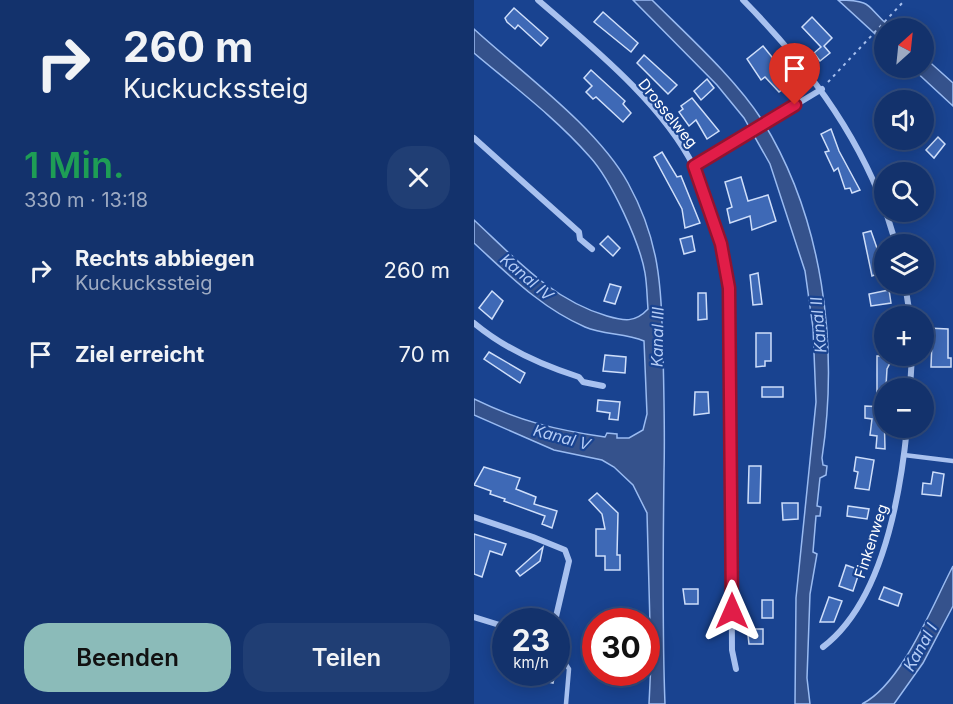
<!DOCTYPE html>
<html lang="de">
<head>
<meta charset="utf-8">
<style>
	body { margin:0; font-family:Inter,sans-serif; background:#203e74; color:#f1f3f6; height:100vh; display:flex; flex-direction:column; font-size:22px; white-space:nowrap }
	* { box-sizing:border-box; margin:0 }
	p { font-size:20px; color:#9daac2 }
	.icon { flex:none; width:33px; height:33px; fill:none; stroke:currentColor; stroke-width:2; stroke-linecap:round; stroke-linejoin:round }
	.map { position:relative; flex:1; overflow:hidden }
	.sheet { display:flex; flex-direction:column; background:#13326c; width:474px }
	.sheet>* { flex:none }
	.top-card { background:#13326c; color:#f1f3f6; overflow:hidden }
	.needle { width:39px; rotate:27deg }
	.controls { position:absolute; left:400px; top:18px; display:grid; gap:12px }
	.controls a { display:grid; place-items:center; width:60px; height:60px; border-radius:50%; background:#13326c; box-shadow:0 3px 15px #0003,0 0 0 2px #324d7f; font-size:30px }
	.speed { position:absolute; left:18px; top:608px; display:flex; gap:12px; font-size:30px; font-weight:700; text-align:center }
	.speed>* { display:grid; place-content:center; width:78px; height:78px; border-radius:50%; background:#13326c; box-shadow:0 3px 15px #0003,0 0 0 2px #324d7f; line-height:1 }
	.speed small { font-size:15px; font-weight:400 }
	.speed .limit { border:9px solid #d22; background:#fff; color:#111 }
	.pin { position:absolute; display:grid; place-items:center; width:51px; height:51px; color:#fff; margin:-62px -26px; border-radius:50% 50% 50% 0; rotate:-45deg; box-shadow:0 0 6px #0007 }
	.pin .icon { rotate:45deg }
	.me { position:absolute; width:66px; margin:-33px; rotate:0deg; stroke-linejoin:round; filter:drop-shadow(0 0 4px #0008) }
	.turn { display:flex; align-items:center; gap:21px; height:126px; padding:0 24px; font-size:27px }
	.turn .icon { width:78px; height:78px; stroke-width:2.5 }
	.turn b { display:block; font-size:42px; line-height:51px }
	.round { display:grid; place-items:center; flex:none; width:63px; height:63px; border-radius:24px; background:#203e74 }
	.summary { display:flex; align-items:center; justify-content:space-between; height:102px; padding:0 24px }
	h1 { font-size:36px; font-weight:600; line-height:45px; color:#1e9e55 }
	.primary-button { display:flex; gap:12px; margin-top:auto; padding:12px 24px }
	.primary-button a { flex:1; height:69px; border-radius:24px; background:#8bbbb9; color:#111; font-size:24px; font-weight:600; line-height:69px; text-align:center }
	.primary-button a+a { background:#203e74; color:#f1f3f6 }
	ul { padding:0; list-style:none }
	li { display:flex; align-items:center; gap:18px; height:84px; padding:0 24px }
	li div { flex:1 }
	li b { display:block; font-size:22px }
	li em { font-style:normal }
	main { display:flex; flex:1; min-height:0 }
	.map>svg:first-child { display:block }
	.water { fill:#35528c; stroke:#9abbf1; stroke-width:1.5 }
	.building { fill:#3e69b6; stroke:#cedefa; stroke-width:1.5 }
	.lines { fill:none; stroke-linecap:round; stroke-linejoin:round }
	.path { stroke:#a8c1ef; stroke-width:2; stroke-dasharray:3 4.5; stroke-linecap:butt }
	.lane { stroke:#a8c1ef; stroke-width:4.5 }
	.street { stroke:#a8c1ef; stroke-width:6 }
	.route-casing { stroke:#92132f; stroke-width:15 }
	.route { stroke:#e11d48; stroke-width:10 }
	.labels { text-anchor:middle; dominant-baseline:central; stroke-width:4.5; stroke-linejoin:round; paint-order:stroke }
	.street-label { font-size:15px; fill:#fff; stroke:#194390 }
	.water-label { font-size:16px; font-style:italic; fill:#b4ccf6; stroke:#194390 }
</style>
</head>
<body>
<main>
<section class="sheet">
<div class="top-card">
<div class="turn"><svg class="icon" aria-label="right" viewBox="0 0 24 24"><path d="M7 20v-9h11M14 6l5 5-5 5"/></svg><div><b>260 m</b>Kuckuckssteig</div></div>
</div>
<div class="summary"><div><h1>1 Min.</h1><p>330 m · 13:18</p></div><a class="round"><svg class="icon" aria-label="close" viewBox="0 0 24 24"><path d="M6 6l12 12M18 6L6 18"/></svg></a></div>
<ul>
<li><svg class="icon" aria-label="right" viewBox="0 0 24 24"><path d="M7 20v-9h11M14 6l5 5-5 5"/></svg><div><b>Rechts abbiegen</b><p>Kuckuckssteig</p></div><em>260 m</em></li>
<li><svg class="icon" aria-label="arrive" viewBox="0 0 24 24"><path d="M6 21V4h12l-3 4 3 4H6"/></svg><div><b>Ziel erreicht</b></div><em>70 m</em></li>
</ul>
<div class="primary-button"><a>Beenden</a><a>Teilen</a></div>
</section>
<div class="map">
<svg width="479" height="704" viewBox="0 0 479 704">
	<rect width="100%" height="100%" fill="#194390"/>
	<g class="water">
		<path d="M159,0H178C213,35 261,78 288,120C349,218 365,345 348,458L349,465L353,466L352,475L346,478L343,506L347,507L346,516H342L339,552L343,554L336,594L333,678L336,704H321L322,598L342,402L339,328L331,271L296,164L270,118L243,85Z"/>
		<path d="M364,0C404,0 391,9 418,28H411V43Z"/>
		<path d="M0,29C48,73 123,127 154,183C187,243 187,288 189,354C190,393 191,433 190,472C189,549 188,627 191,704H175L177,662L173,513L159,485L140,467L128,460L80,450L0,415V399C45,421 82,430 131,437L133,433L143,434V438H155L169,430L173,414L170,341C151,333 130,335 111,327C67,308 35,275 0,243V220C41,258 78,300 133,316C150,321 161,323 174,309C173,297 173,285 171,273C166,243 137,180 116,157C82,118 39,86 0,53Z"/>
		<path d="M450,57L479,83V106L438,68H450Z"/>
		<path d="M479,566V606L449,663L420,704H388C428,684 458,606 479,566Z"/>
	</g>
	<g class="building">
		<path d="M40,8L74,38L67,46L44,25L41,29L33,22L31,18Z"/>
		<path d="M129,12L164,43L157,52L120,22Z"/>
		<path d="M338,17L358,38L350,46L356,53L346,61L340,53L347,47L328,27Z"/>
		<path d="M289,46L306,67L311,63L329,84L321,91L315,84L305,92L291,77L287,80L273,59Z"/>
		<path d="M170,55L203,85L194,94L163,63Z"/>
		<path d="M117,70L151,101L149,104L157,113L149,122L122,97L119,99L112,92L118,86L110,78Z"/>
		<path d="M233,79L240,88L227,100L220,91Z"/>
		<path d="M218,98L245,131L233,139L222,120L215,126L205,112L209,109L207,106Z"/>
		<path d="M357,129L365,151L386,190L378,193L376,188L371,189L364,168L360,171L351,152L355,151L347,134Z"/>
		<path d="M464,137L471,144L460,158L452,150Z"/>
		<path d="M188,152L203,177L207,176L226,223L211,228L208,209L180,157Z"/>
		<path d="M267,177L274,201L294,195L302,221L278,230L276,216L256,223L253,209L258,207L251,182Z"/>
		<path d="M397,231L411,271L398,276L389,233Z"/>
		<path d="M134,236L146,248L139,256L126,244Z"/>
		<path d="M218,236L221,251L210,254L206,239Z"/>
		<path d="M284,273L288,304L279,305L276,275Z"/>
		<path d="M136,284L147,287L141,304L130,301Z"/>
		<path d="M415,290L417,303L397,306L395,294Z"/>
		<path d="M18,291L29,301L18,319L5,308Z"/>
		<path d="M224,293H232L233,319L224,320Z"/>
		<path d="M454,328L474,329V358H477V367H457L458,340H453Z"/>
		<path d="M282,333H297V361H291V366L282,367Z"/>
		<path d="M15,352L51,373L46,383L10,359Z"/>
		<path d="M131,355L152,357L151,373L129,371Z"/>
		<path d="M403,356H413L417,361L413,369L411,403H403Z"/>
		<rect x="288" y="387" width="21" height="10"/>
		<path d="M221,392H234L235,413L220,415Z"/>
		<path d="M124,400L146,402L144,420L135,419L136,413L123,411Z"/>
		<path d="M391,406L410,407L411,449L402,448L403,436L396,435L398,419L391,418Z"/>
		<path d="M382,457L400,460L395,490L381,488L384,472L380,471Z"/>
		<path d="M275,466H287L286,503H274Z"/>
		<path d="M10,467L46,478L42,489L62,497L60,504L83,511L78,528L68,524L71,516L30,501L31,499L16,494L17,491L0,485Z"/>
		<path d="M459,472L470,474L467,496L448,494L449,483L457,484Z"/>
		<path d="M123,493L144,513L143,555H146V570H131V556H122V529H131L128,514L115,500Z"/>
		<path d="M308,503H324V519L309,520Z"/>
		<path d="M374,506L395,509L393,519L373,516Z"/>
		<path d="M0,534L32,544L28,555L16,551L8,577L0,574Z"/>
		<path d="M69,547L66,561L46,576L42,571Z"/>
		<path d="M372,565L386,570L379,591L365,586Z"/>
		<path d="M410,587L428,594L424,606L405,599Z"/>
		<path d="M209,589H224V604H211Z"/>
		<path d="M355,597L368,601L360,622H346Z"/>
		<rect x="288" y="600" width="11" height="18"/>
		<path d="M280,629H289V644H275L274,635H280Z"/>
		<path d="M48,672H81L79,683L47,676Z"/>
	</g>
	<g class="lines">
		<path class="path" d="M354,82L431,0"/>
		<g class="lane">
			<path d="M430,455L479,461"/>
			<path d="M82,649L95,669L92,704"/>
		</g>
		<g class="street">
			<path d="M64,0C117,46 188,103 220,167C241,206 252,255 256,299L258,650L262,669"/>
			<path d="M269,0C330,62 380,127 411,209"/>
			<path d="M0,138L105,232L106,239L118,249"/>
			<path d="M220,166L348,89"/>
			<path d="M412,212L422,244"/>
			<path d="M431,284L436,316"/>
			<path d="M0,323C31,349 67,365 105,377L109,382L129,386"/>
			<path d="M436,388L438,356"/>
			<path d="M0,517L59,537L91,550L95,561L81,621"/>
			<path d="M0,617L32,627"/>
			<path d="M349,647C408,602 426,498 433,428"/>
		</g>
	</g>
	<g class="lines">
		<defs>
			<path id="route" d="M258,611L255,288L247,244L220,166L321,105"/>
		</defs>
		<use href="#route" class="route-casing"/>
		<use href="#route" class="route"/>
	</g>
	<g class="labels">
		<g class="street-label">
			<text transform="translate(194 113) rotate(51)">Drosselweg</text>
			<text transform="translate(397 541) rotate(-72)">Finkenweg</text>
		</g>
		<g class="water-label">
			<text transform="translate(53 277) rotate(40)">Kanal IV</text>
			<text transform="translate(344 325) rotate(-95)">Kanal II</text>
			<text transform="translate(183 337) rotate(-89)">Kanal III</text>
			<text transform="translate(88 437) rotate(15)">Kanal V</text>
			<text transform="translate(446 647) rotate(-61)">Kanal I</text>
		</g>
	</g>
</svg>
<div class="controls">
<a><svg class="needle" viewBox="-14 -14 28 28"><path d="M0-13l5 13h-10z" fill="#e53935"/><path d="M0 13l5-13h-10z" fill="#9daac2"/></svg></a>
<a><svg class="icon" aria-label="sound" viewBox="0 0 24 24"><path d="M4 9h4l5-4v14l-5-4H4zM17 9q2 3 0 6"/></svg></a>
<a><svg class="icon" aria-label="search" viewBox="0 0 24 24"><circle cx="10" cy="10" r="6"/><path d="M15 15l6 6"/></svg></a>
<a><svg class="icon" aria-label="layers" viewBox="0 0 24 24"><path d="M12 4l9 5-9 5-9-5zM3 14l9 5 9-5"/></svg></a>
<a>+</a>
<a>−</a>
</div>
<div class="speed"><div>23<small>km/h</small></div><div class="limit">30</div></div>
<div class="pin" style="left:321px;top:105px;background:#d93025"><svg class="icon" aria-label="arrive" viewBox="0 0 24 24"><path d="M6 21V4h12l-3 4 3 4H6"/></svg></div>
<svg class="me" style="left:258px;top:611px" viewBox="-20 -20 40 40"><path d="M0-17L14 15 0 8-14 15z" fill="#e11d48" stroke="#fff" stroke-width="4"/></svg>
</div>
</main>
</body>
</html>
